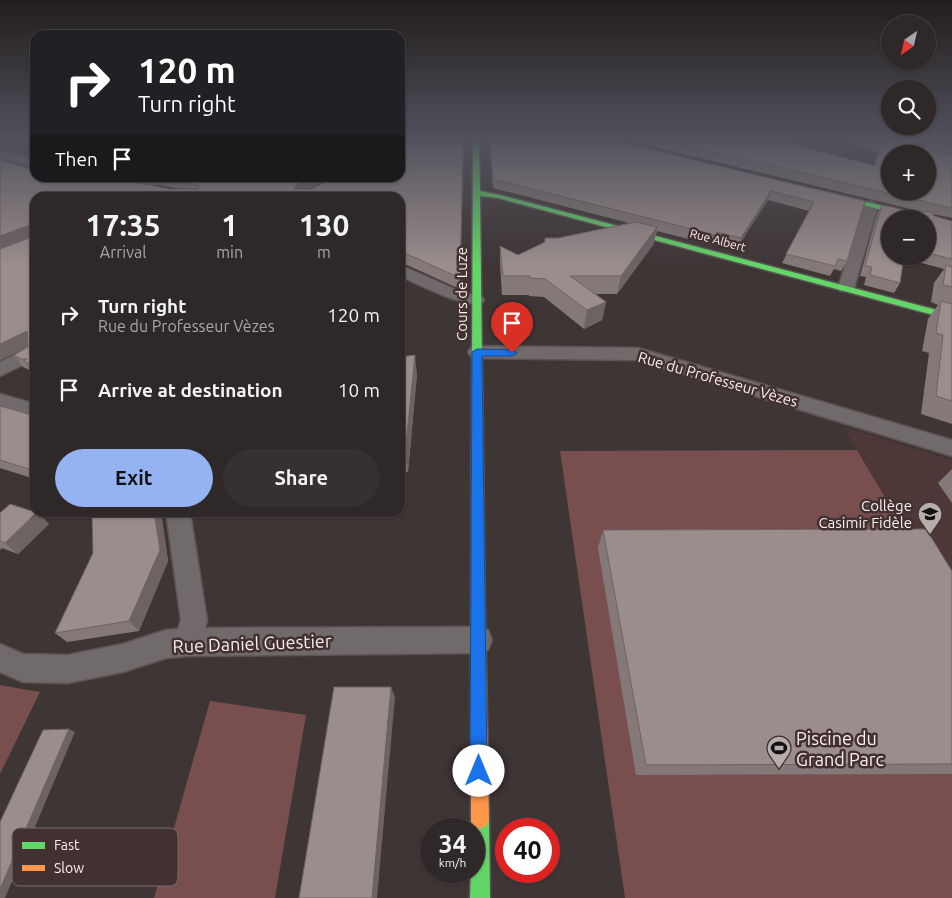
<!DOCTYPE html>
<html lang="en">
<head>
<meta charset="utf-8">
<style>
	body { margin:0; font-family:Ubuntu,sans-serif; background:#363030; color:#f1f3f6; height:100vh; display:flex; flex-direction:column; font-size:19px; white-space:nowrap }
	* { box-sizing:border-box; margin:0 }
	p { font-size:16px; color:#a7a6a8 }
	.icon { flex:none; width:28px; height:28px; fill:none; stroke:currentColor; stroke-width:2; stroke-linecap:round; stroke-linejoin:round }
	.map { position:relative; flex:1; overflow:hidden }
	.sheet { position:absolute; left:30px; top:192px; width:375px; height:325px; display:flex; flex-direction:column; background:#2e2828; border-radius:15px; box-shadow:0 1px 4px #0004,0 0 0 1px #494445 }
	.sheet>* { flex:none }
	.hud { position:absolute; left:30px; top:30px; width:375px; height:152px; border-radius:15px; box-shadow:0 1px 4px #0004,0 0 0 1px #494445; background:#202124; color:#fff; overflow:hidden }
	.needle { width:32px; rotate:214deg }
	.buttons { position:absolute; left:881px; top:15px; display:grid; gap:10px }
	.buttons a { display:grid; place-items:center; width:55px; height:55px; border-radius:50%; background:#2e2828; box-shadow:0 1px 4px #0004,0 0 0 1px #494445; font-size:25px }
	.speed { position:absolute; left:420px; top:818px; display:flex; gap:10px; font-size:25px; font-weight:700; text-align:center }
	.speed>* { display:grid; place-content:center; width:65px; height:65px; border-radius:50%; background:#2e2828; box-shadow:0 1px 4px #0004,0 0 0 1px #494445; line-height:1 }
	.speed small { font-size:12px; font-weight:400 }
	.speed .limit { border:8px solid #d22; background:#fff; color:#111 }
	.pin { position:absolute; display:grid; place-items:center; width:42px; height:42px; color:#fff; margin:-51px -21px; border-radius:50% 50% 50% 0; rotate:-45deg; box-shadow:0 0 5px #0007 }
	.pin .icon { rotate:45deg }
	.me { position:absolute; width:55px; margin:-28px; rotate:0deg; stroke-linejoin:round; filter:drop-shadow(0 0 4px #0008) }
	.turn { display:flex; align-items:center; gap:18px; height:105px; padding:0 25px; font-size:22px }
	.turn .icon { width:65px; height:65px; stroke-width:2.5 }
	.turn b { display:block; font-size:35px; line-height:42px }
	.then { display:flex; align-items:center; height:48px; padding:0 25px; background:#0003; gap:10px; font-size:19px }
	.eta { display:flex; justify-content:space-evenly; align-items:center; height:85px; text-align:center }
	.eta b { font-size:30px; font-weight:700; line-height:35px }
	.button { display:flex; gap:10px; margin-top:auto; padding:10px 25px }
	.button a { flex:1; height:58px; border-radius:30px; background:#95b2f1; color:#111; font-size:20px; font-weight:700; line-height:58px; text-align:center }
	.button a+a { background:#363030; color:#f1f3f6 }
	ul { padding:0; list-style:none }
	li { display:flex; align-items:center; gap:15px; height:75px; padding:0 25px }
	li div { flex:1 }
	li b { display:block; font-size:19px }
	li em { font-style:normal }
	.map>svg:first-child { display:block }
	.built { fill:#4e3737 }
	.green { fill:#784f4e }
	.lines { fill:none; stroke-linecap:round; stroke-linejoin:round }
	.street-casing { stroke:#5c5454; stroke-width:3 }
	.fast-casing { stroke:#5c5454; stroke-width:3 }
	.slow-casing { stroke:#5c5454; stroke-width:3 }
	.street { fill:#716a6a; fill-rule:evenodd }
	.fast { fill:#63d668; fill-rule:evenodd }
	.slow { fill:#ff974d; fill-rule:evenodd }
	.wall { fill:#847978; fill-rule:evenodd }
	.shaded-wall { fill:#6c6362 }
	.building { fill:#9a8d8c; stroke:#6c6362; fill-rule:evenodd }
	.route { fill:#1a73e8; stroke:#114b97 }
	.labels { text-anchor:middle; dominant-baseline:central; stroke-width:5; stroke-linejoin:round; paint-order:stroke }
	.far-street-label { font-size:12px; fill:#faeeee; stroke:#423131 }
	.street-label { font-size:15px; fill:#faeeee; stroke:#423131 }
	.poi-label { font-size:15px; fill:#faeeee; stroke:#423131; text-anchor:end }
	.near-street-label { font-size:18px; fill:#faeeee; stroke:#423131 }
	.near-poi-label { font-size:18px; fill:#faeeee; stroke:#423131; text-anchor:start }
	.key { fill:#423131; stroke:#796a6a; stroke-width:1 }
	.key-label { font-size:14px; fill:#faeeee }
</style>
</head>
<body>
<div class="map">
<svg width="952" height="898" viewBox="0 0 952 898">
	<rect width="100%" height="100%" fill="#3e3535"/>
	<path class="built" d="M844,427L952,460V611L857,450Z"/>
	<g class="green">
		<path d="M857,450L952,611V898H625L560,451Z"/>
		<path d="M0,685L40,692L0,774Z"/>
		<path d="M210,701L306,715L275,898H154Z"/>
	</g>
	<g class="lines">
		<defs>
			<g id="street">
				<path d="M0,151L35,159V167L0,158Z"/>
				<path d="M152,178H167L132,198H115Z"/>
				<path d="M871,201L878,205L854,288L852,291H840L838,288L864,205Z"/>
				<path d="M400,265L459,291L482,297L484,300L482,303C462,308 419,284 400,276Z"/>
				<path d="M35,345V359L0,376V362Z"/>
				<path d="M477,346L638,348L952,440V456L637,360L477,358L471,356L468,352L471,348Z"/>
				<path d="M0,394L35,404V418L0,408Z"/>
				<path d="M166,512H190L207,620L205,628L478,627L488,630L492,640L488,650L478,653L188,656L166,658L123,672L68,683L23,682L0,672V644L23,654L68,655L123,644L166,630L178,629L181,620Z"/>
			</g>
			<g id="fast">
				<path d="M473,139H479L480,191L500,195L952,314V320L498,198L480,196L485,612L483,617L478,619L473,617L471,612Z"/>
				<path d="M829,193L930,217L931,219L928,221V219H917L827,196L826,195Z"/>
				<path d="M480,811L486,814L489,820L490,898H470L471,871H474V829H471V820L474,814Z"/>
			</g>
			<path id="slow" d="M478,605L483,607L485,612L489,820L486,826L480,829L474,826L471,820V612L473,607Z"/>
		</defs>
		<use href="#street" class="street-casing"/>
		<use href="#fast" class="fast-casing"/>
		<use href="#slow" class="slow-casing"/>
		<use href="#street" class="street"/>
		<use href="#fast" class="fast"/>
		<use href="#slow" class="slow"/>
	</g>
	<g class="wall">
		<path d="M400,139H464L460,289L400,262V198H35V374L32,371H31L23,367L14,355L28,347L0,360V160L35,178L170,189H181L122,178H328L310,189H312Z"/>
		<path d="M489,139H606L865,201L847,261L841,271L834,269L830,276L782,263L809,211L768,200L737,248L714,241L712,245L657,231L653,245L617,294H596L606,302L602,320L584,329L544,297L529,296V295H502L500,263V246L518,255L544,243L545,238H558L629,223L493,188Z"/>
		<path d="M622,139H773L874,166L878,152L844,139H903L922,147H927L904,139H952V156L932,149V150L952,157V218L933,214L934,216L952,221V424L921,414L929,353L922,351L928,319L938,305L931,302L934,283L944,269L903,258L900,283L894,293L864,285L866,277L860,276L877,214L882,205L909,211L923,212ZM928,219V256H890Z"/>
		<path d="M400,357L417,374L408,472L400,471Z"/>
		<path d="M0,406L35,416V479L0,468Z"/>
		<path d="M952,469V503L938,483Z"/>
		<path d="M92,512H161L168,561L139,631L67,642L55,633L93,553Z"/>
		<path d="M0,513L49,524L18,554L2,548L0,550Z"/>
		<path d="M603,530L952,571V774L636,775L598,548Z"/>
	</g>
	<g class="shaded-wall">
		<path d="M463,139H464L460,289V278Z"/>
		<path d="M309,178H328L296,198L294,187Z"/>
		<path d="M771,191L768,200L737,248L741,238Z"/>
		<path d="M30,225L35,236L0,250V236Z"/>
		<path d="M657,227L653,245L617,294L621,276Z"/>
		<path d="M606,302L602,320L584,329L587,310Z"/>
		<path d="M27,331L35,343L0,360V344Z"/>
		<path d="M415,355L417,374L408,472L405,454Z"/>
		<path d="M38,512L49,524L18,554L5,543Z"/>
		<path d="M154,512H161L168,561L139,631L129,621Z"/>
		<path d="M391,687L395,697L377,898H372Z"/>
		<path d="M69,729L75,732L5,898H0V889Z"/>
	</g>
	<g class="building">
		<path d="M400,139H463L460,278L400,251V198H35V367L24,361L27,359H21L14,355L28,347L27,331L0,344V249L29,238L30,225L0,236V160L35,170V178H113L170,189H198L200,187L192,182L171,178H309L294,187L295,189H312L331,178H400Z"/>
		<path d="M490,139H606L865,201L847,261L838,259L835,266L786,254L814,202L771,191L741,238L717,232L715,235L493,179Z"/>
		<path d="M659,139H773L875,166L883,144L871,139H903L922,147H931L932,150L952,157V208ZM890,154H928V191H890Z"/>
		<path d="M933,139H952V146Z"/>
		<path d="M882,205L909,211L932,212L934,216L952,221V259L928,253V219H890V256H904L900,283L870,275L872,267L865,266Z"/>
		<path d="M636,222L657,227L621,276H570L606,302L587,310L545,279L530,278V276H503L500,246L518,255L545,242V238H558Z"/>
		<path d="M946,265L952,267V287L943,285Z"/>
		<path d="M941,301L952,304V401L936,396L943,335L936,333Z"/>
		<path d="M415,355L405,454L400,453V357Z"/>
		<path d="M0,406L35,416V471L0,460Z"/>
		<path d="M10,504L35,512H37L5,543L0,541V513Z"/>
		<path d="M92,512H154L160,550L129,621L55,633L93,553Z"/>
		<path d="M926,529L952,571V764L646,765L603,530Z"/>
		<path d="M334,687H391L372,898H299Z"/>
		<path d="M69,729L0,889V822L43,730Z"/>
	</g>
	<linearGradient id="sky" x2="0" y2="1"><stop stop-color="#221d1d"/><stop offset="0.52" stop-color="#52515c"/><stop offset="1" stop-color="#52515c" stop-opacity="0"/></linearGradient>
	<rect width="952" height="265" fill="url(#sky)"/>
	<path class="route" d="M477,349L512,350L517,353L512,356H482L487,771L485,777L479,779L473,777L470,771L472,352Z"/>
	<defs>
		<symbol id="school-pin" viewBox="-11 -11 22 30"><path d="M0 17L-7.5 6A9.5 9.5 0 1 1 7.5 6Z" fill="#b8adad" stroke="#423131"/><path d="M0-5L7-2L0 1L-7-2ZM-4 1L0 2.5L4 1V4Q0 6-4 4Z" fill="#111"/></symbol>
		<symbol id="stadium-pin" viewBox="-11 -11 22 30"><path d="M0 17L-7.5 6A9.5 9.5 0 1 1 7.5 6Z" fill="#b8adad" stroke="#423131"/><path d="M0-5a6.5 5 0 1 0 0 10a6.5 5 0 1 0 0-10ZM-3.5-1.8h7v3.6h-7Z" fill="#111"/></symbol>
	</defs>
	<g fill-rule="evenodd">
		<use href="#school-pin" x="916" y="500" width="28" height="38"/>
		<use href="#stadium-pin" x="765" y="734" width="28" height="38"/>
	</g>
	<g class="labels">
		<g class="far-street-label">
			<text transform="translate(718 240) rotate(15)">Rue Albert</text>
		</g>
		<g class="street-label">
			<text transform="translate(461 294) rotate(-90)">Cours de Luze</text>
			<text transform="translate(718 379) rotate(16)">Rue du Professeur Vèzes</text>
		</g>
		<g class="poi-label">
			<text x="912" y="505">Collège<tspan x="912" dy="17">Casimir Fidèle</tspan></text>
		</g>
		<g class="near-street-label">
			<text transform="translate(252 643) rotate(-2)">Rue Daniel Guestier</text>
		</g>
		<g class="near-poi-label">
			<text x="796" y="738">Piscine du<tspan x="796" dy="21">Grand Parc</tspan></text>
		</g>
	</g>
	<rect x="12" y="828" width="166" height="58" rx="8" class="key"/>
	<rect x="22" y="842" width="23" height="7" fill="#63d668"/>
	<rect x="22" y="865" width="23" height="6" fill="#ff974d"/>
	<g class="key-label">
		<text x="54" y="850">Fast</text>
		<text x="54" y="873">Slow</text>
	</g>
</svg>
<div class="buttons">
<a><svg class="needle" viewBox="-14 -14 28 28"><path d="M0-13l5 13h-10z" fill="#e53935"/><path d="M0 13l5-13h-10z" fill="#a7a6a8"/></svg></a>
<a><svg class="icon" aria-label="search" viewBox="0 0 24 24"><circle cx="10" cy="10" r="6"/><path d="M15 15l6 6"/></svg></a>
<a>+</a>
<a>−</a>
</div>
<div class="speed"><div>34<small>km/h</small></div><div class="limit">40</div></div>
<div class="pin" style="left:512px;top:353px;background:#d93025"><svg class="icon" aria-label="arrive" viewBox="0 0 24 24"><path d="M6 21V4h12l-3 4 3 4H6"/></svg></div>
<svg class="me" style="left:479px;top:771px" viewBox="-20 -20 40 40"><circle r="19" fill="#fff"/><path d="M0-13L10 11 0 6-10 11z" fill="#1a73e8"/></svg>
<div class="hud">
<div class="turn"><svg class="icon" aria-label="right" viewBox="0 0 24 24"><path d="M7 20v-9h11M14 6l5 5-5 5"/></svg><div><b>120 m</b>Turn right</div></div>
<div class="then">Then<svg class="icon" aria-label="arrive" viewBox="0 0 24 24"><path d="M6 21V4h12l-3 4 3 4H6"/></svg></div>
</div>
<section class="sheet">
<div class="eta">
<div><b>17:35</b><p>Arrival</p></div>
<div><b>1</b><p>min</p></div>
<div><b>130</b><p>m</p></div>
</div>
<ul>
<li><svg class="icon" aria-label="right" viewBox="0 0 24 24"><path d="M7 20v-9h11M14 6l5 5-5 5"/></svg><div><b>Turn right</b><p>Rue du Professeur Vèzes</p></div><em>120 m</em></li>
<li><svg class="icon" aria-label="arrive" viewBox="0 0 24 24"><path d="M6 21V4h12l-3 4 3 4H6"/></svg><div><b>Arrive at destination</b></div><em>10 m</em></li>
</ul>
<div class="button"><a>Exit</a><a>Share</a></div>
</section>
</div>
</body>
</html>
